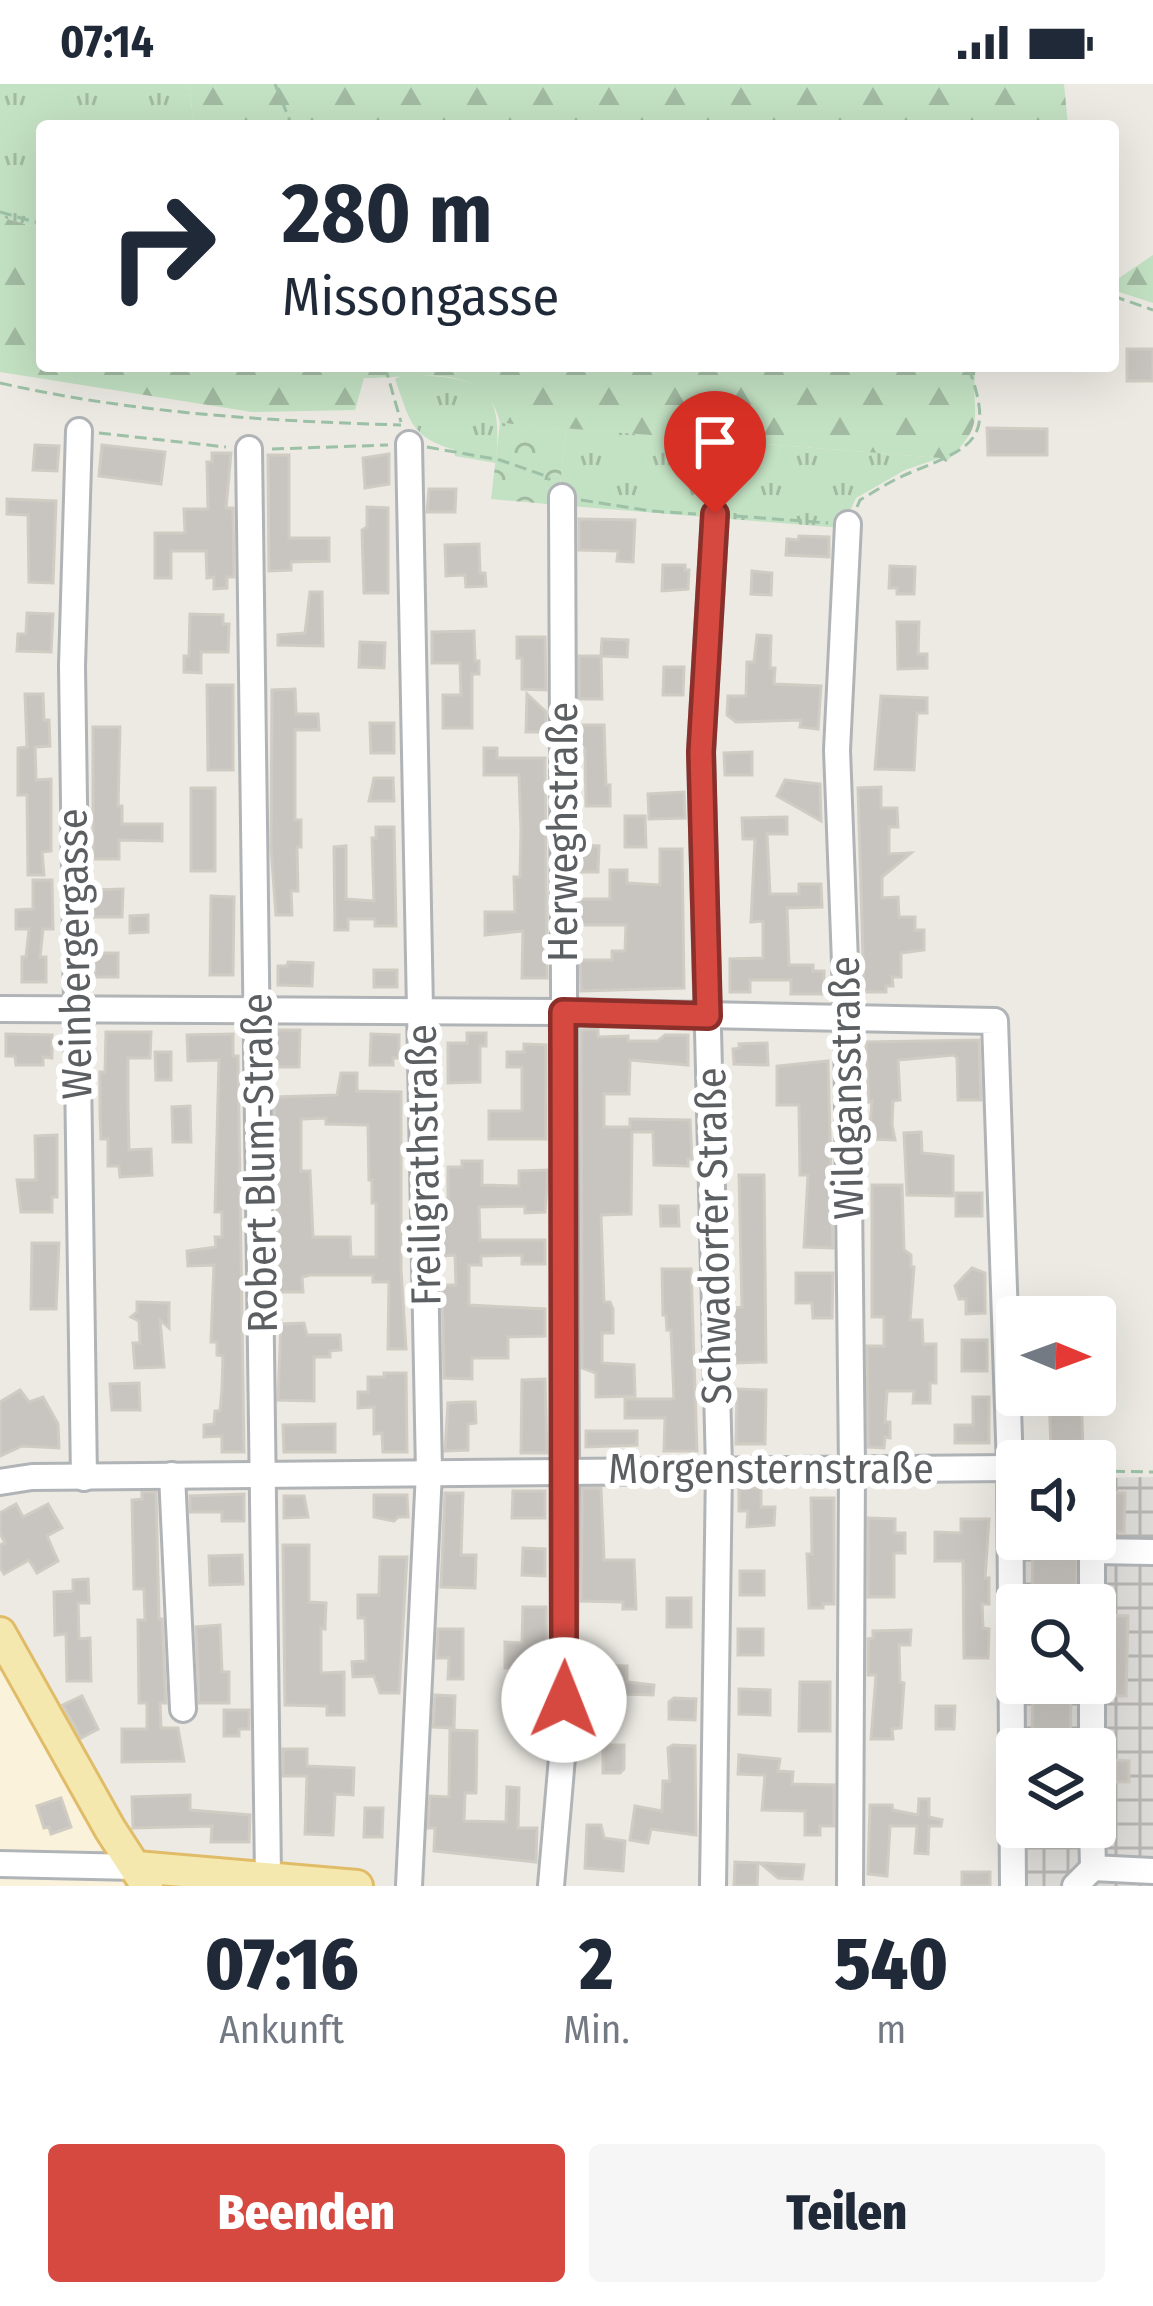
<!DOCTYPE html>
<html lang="de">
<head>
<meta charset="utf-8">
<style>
	body { margin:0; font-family:"Fira Sans Condensed",sans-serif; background:#f6f6f7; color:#1f2937; height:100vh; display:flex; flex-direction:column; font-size:45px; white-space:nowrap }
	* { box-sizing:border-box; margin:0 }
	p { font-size:39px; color:#747a83 }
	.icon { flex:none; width:66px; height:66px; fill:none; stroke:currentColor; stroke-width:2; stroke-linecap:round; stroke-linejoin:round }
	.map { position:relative; height:1802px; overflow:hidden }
	.sheet { display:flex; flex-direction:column; background:#fff; flex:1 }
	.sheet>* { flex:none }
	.hud { position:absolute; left:36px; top:36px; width:1083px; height:252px; border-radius:12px; box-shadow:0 12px 48px #0002; background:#fff; color:#1f2937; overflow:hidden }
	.needle { width:78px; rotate:91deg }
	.fabs { position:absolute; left:996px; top:1212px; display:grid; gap:24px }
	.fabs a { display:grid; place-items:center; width:120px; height:120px; border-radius:12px; background:#fff; box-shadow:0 12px 48px #0002; font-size:60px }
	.pin { position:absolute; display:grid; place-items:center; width:102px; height:102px; color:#fff; margin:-123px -51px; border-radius:50% 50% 50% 0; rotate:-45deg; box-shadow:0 0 12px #0007 }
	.pin .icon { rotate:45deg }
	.me { position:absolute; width:132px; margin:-66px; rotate:1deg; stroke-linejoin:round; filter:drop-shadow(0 0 9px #0008) }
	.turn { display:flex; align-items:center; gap:42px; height:252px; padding:0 48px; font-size:54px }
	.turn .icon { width:156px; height:156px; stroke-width:2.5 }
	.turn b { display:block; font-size:84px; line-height:102px }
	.eta { display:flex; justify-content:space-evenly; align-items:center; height:204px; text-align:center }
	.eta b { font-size:72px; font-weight:800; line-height:84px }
	.action { display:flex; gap:24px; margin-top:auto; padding:24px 48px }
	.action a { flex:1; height:138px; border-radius:12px; background:#d54941; color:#fff; font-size:48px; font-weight:800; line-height:138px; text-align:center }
	.action a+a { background:#f6f6f7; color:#1f2937 }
	.status { display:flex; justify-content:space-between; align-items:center; height:84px; padding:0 60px; background:#fff; direction:ltr }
	.status svg { height:33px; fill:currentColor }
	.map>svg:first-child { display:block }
	.commercial { fill:#faf2db }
	.industrial { fill:url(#industrial-grid) }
	.grass { fill:url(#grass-tufts) }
	.forest { fill:url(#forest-firs) }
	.park { fill:url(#park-crowns) }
	.building { fill:#c8c5c0; stroke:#d0ccc3; stroke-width:3; fill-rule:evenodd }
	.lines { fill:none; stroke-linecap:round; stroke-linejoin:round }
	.minor-casing { stroke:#b1b4b7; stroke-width:30 }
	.major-casing { stroke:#e1bc68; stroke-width:36 }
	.path { stroke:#9cc1a6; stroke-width:3; stroke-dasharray:12 6; stroke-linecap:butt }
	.minor { stroke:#fff; stroke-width:24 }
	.major { stroke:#f5e8af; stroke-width:30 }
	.route-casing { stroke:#8a2f2a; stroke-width:30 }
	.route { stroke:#d54941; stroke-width:21 }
	.labels { text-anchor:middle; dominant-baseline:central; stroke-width:12; stroke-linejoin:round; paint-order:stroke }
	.street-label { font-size:42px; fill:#5c5f62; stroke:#fff }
</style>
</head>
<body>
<div class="status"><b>07:14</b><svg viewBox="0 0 49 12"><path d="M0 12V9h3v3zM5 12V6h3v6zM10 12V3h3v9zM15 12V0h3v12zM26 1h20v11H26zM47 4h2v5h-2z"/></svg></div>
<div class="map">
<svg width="1153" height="1802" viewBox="0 0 1153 1802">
	<defs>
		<pattern id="industrial-grid" width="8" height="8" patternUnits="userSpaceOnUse" patternTransform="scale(3)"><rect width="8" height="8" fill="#dedcd8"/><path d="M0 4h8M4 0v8" fill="none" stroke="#b7b6b3"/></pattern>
		<pattern id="grass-tufts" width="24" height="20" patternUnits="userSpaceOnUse" patternTransform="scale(3)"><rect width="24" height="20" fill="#c3e1c3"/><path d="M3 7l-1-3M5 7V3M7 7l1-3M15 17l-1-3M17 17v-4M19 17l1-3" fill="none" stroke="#a2baa2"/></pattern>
		<pattern id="forest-firs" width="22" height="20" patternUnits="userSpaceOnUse" patternTransform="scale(3)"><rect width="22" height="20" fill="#c3e1c3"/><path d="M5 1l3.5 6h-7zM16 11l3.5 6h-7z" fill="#a2baa2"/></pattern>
		<pattern id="park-crowns" width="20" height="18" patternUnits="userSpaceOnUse" patternTransform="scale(3)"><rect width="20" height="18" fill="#c3e1c3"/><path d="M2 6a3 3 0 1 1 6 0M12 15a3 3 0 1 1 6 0" fill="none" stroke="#a2baa2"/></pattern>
	</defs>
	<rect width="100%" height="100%" fill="#eceae3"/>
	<path class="commercial" d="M0,1569L131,1802H0Z"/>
	<path class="industrial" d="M1153,1393V1802H1026V1743H1095V1665H1026L1025,1599H1095V1521H1025V1455H1095V1394Z"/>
	<g class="grass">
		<path d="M0,0H189L194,42H42V145L0,133Z"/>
		<path d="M406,290C482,295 504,297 496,379L455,372V366C410,353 410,336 395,295Z"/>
		<path d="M566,344L940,374L905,386L856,414L842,444L558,421Z"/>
	</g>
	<g class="forest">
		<path d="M189,0H1064L1068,42H194Z"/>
		<path d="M0,133L42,145V282H976C969,334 990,336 946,378L940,374L500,339C486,274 412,295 364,294L355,326L252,328L0,288Z"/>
		<path d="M1153,171V219L1113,206V198Z"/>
	</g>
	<path class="park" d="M500,339L566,344L558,421L491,415Z"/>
	<g class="building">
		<rect x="1127" y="265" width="26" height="32"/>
		<path d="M987,344L1047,345V371H988Z"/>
		<path d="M35,361L59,362L57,387L33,386Z"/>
		<path d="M102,361L165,368L161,400L99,392Z"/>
		<path d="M212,369H231L226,424H233L234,493H227V504L214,505V493L207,494L206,467H171V494H155V449H185L184,425H208L207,378H212Z"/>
		<path d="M389,370V400L365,404L363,374Z"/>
		<path d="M268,371H289V454H329V477L291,478V486L269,487Z"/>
		<path d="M429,405H456L455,428H427Z"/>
		<path d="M7,415L56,417L53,499L29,498L28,431L7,430Z"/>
		<path d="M367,423L388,424V509H364L362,446L367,443Z"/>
		<path d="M579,435L635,436L633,478L617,477L618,467L579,466Z"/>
		<path d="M799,452L829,453V473L786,471L787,455L798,456Z"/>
		<path d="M479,460L480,489H485L486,502L466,503L465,491L446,492L445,461Z"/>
		<path d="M663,481H685V486H689L688,505L662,507Z"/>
		<path d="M890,482L915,483L914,510H897V504H889Z"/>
		<path d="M752,487L772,489L771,511L751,510Z"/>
		<path d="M310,508H322L323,562L278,561V551L305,549Z"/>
		<path d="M27,529L53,530L51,568L17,567L18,550H26Z"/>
		<path d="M190,530L223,531V540H229L228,568H201V589L184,588V572H189Z"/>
		<path d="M897,538H919L918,570H927V584L898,585Z"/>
		<path d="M474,547L475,577H479V590H472V644H443V611H461L460,579H432V548Z"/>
		<path d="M757,551L771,552L770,584H775L774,600L821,602L818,645L800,643L801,636L736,638L727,631L728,612H746L747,578H754Z"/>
		<path d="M517,553H545L546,606L522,605V574H517Z"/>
		<path d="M602,555L628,556L627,573L601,572Z"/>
		<path d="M360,558L385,559L384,584L359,583Z"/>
		<path d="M579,572H601L602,615H579Z"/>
		<path d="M664,583H684L683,611H663Z"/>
		<path d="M207,601H233V686H208Z"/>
		<path d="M295,605L296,630H318L319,646H295V736H301V763H297L298,807H291L292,831H276L271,763L272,606Z"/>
		<path d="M25,610H43L44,636H49L50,662L35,663L36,696L51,695V767L42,768L44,791H28L27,711H18V664L27,663Z"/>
		<path d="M527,610L546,628V648H526Z"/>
		<path d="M881,612L927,614V629H917L914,686L875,685Z"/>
		<path d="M370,639H394V669H371Z"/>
		<path d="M581,641H604L606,701H610V722H586L585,665H581Z"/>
		<path d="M93,643H120L118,722H122V740H162V757L119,756V775H93Z"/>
		<path d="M484,664H497V674H545L547,894H522L523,847L485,851V828H515L514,793H520L521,747L519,691H484Z"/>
		<path d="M752,668V691H725L724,669Z"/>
		<path d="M374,694H393L394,717H369Z"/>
		<path d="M785,696L820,700L821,737L777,712Z"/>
		<path d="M881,703V724H897L898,743H889V770L911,769L882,793V814L898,813L899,833H915V846H924V866L901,869V893H892L893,902H886V908H864L858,704Z"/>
		<rect x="191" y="704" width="24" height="83"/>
		<path d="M684,708L685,734L649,735L648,710Z"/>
		<path d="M625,732H645L646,763H625Z"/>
		<path d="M787,733V750H767L770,810H799V800H821L822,823L787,824L789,881H813V887H824V910H791V896H750V908H730V875L763,874V837L751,838L755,755H743L742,734Z"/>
		<path d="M376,743H394L396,842H375V835H348V846H335L334,763L346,762V815L374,817L372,754H376Z"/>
		<path d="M580,761L599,762L598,788H580Z"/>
		<path d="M660,765H682L684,904L581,907L580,876H612V867H625L626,841H580V815H610V786H627V799L660,801Z"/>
		<path d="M33,796H52L53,845H43L40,873H46V898H22V873H26L29,845H16V826L33,825Z"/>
		<path d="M123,805L122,833H93V806Z"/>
		<path d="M211,812L234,813L233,891H210Z"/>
		<path d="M148,831V848L130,849V832Z"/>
		<path d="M94,869H118V893H95Z"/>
		<path d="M288,878L313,879L312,902L278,901V882H287Z"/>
		<rect x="374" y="886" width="23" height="17"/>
		<path d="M598,945V953L628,952V957H658L665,951H688V981L630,976L629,1010H604V1043H630V1035L690,1036L692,1075H688V1082L654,1081L653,1048H632L631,1130L601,1131L604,1218H610L613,1225V1249H602V1279L634,1281L635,1312L596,1313V1289L582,1284L581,946Z"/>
		<path d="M275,946H300L299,983H274Z"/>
		<path d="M106,948H151L150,974H128V1021L129,1066L151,1065L152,1091L120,1093L119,1082H108V1055H101L100,1031V988H105Z"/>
		<path d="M467,949H486V962H480V998L448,999V959H467Z"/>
		<path d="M6,950L52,951V974L43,973V981H16L15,972H6Z"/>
		<path d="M233,950V972H238L244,1368H222V1352L204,1353V1341L214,1340L215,1327H220L222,1305L223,1272L217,1271V1258H211L214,1181L188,1182L187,1167L216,1163L215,1153H222V1128H215L219,976L188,977L187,951Z"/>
		<path d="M371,950L399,951V974H393V981H370Z"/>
		<path d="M979,956L981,1016H958L957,974L954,971L898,976L900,1016L893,1017L892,1041L895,1056L869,1055L872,1017L869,1018L866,958Z"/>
		<path d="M767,959L768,981L734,980L733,965L740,964L739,960Z"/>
		<path d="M524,960L546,961V1055H489V1027H522V983H507V968H524Z"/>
		<path d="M155,968H171V996H156Z"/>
		<path d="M828,977L833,1164L804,1163L808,1091H800L799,1021H777V982Z"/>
		<path d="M341,989H357V1007L401,1008V1185L406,1265H388L389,1198H373V1191H310L302,1193L303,1208H279L274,1013L337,1011ZM326,1034V1040L368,1041L369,1096H372V1119H376V1173H351L350,1153H313L310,1087H301V1035Z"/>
		<path d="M190,1022L191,1058H173L172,1023Z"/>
		<path d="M921,1048L922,1069L953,1072V1112L907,1111L904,1049Z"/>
		<path d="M57,1051V1113H52V1128H21L17,1096H36L35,1052Z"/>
		<path d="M462,1077H482V1101L519,1102V1087L548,1086L545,1128L525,1129V1122L479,1123L480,1156H545V1180H522V1171L481,1172V1181H469V1221L545,1225V1252L508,1253V1274H472V1295L444,1294L442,1201H456L455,1171L443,1172L440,1118H448V1083H462Z"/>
		<path d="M739,1091H764L766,1278L735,1279L734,1224L742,1223Z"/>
		<path d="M872,1101H902L904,1166L911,1171V1183H914L910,1236H922L923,1260H936V1299H930V1319H913L914,1307H887L885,1338H890V1354L885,1353L884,1364L868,1363L867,1262H884V1233H872Z"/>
		<rect x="956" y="1109" width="26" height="23"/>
		<path d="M660,1122H678L679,1142H661Z"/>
		<path d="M32,1159H59L56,1225H31Z"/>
		<path d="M972,1184L985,1189V1229L966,1230V1215H959L955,1202Z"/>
		<path d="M662,1185H691L697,1367H664L665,1334H625V1315H674L671,1246H667L666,1231H663Z"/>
		<path d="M796,1189H833L832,1234H813L812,1219H796Z"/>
		<path d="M137,1218L169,1219V1244L160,1236L164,1283L135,1284L133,1259H140L139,1237L131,1233L137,1228Z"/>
		<path d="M304,1239L307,1251H340L341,1266L330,1267V1273H314V1317L278,1316L281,1240Z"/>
		<rect x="962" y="1256" width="25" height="31"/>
		<path d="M384,1289H406L407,1368H383L382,1349L374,1350V1323L358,1324V1308H368V1293H384Z"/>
		<path d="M545,1295L547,1369H521L522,1296Z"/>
		<path d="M139,1299L140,1326H112L110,1300Z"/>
		<path d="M737,1305L766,1306L765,1360H736Z"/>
		<path d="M20,1306L29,1318L43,1313L58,1340L59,1364L22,1362L0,1372V1318Z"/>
		<path d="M1049,1311H1081L1083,1363L1051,1364Z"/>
		<path d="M973,1313H989V1359H955V1341H973Z"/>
		<path d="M464,1318H475L476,1339L468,1340V1366L445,1367L448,1319Z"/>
		<path d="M335,1340V1368H284L283,1341Z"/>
		<path d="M586,1347H637V1361L586,1363Z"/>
		<path d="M582,1404H601L604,1476H634L636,1525H623V1518L581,1517Z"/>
		<path d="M739,1404H761V1423H775L774,1441L747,1443L748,1427H739Z"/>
		<path d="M513,1407H545V1434H512Z"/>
		<path d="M142,1408H156L159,1535H162L166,1619H160L161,1644H178L184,1677L122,1678V1645H147V1619H139L138,1536H145L144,1505H134L132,1416L142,1415Z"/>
		<path d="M1095,1408L1125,1409L1124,1448H1095Z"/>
		<path d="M445,1409H463L461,1471H476L475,1504L441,1503Z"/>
		<path d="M244,1410V1437H222V1428H190V1412Z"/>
		<path d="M374,1411H407L408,1433H398L394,1437L374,1433Z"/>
		<path d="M284,1412H304L308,1433L284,1434Z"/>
		<path d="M811,1414H834V1520H823V1524H809L807,1470H812Z"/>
		<path d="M16,1420L23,1433L48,1420L62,1444L47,1452L58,1477L37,1489L29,1476L4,1490L0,1483V1461L5,1459L0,1449V1429Z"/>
		<path d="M868,1434L895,1435V1449H905V1469H894V1513H868Z"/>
		<path d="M961,1435H989L985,1494H989V1520H982L983,1544L989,1545L988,1574H964L963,1477H935V1448L961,1449Z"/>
		<path d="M1033,1455H1078L1076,1521H1032Z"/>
		<path d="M283,1461H309V1518L326,1519L325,1545L321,1544V1589L344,1588V1631H327V1622L285,1621Z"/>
		<path d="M523,1464L545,1465V1492L522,1491Z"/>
		<path d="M242,1471L243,1500L210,1501L209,1472Z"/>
		<path d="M380,1473H407L399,1609H380L374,1592L353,1593L352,1578L366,1577L365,1534H358V1511H379Z"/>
		<rect x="740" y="1487" width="24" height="24"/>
		<path d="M88,1495L89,1519H78L79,1555L90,1554L91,1597H67L66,1550L55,1551L54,1508L73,1507V1496Z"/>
		<rect x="667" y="1514" width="24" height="29"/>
		<path d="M523,1523H546L547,1658H526V1584H505V1558L522,1559Z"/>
		<path d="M1104,1531L1128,1532L1126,1612H1108L1107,1592L1098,1584L1099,1536Z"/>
		<path d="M220,1541L222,1588H229V1619H199L196,1543Z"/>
		<path d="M438,1545H463V1595H448L449,1574H437Z"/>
		<rect x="738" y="1545" width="25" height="26"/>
		<path d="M911,1546L910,1561H899L900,1598L904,1599L901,1644L892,1645L893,1655H871L876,1591H868V1555L873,1554V1547Z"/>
		<path d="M580,1581L627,1582V1598L654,1601L653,1611L621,1610V1633H602V1628L580,1645Z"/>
		<path d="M800,1598H830V1647H799Z"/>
		<path d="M1033,1599H1071L1070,1665H1032Z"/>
		<path d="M739,1605L770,1606V1631L739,1630Z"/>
		<path d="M435,1611L455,1612L454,1644L433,1643Z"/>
		<path d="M82,1612L98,1645L81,1654L63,1621Z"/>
		<path d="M674,1614L696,1615L695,1636L669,1635V1618Z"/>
		<path d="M936,1622H955L954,1645H936Z"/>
		<path d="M224,1626H249V1645H239V1652H224Z"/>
		<path d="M450,1646L477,1647L476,1709H465L464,1737L506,1738L507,1703L519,1704L518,1744H537L536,1778L434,1767L435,1744H428L430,1712L449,1713Z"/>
		<path d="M603,1661H624V1685L620,1689H603Z"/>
		<path d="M673,1661L695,1662L696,1751L651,1745L648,1759L630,1756L635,1722L662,1727L663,1697H670L668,1664Z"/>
		<path d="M283,1665H307V1682L354,1684L353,1711L335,1710L333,1751L305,1750L307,1692H283Z"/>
		<path d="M739,1671L780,1675L778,1687L793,1688L792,1700L834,1701V1742H820V1751H805V1727L762,1726L765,1691L738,1690Z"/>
		<path d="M1111,1676L1129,1677V1698H1111Z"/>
		<path d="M190,1711V1726L250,1731L249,1758H211L212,1742L133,1744L132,1713Z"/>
		<path d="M61,1714L71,1743L51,1750L49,1743L44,1744L37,1722Z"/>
		<path d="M919,1715H929V1733L942,1736L941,1742H929L928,1770L915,1769L917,1742H890L887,1792L868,1790L870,1721H892L893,1726L918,1731Z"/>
		<path d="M365,1724H383L382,1753H364Z"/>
		<path d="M587,1741H601L604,1754L625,1757L623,1787L585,1784Z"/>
		<path d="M735,1778L758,1779L757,1802H734Z"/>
		<path d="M760,1779L804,1781L802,1795L778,1794Z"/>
		<rect x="962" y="1788" width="28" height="14"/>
	</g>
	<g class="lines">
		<defs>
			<g id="minor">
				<path d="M79,347L72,582L84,1394"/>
				<path d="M249,365L268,1792"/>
				<path d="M848,440L837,666L847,932L852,1384L850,1802"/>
				<path d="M0,925L563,928L995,937L1010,1384L1013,1802"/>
				<path d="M172,1391L183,1625"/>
				<path d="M0,1398L32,1393L1010,1384"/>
				<path d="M1092,1521V1467L1153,1468"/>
				<path d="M1092,1599V1665"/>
				<path d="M1092,1743L1093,1784L1153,1787"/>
				<path d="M0,1780L136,1783"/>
				<path d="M409,1802L429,1388L409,360"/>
				<path d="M551,1802L563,1662L566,1386L562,413"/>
				<path d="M713,1802L719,1385L701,667L715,431"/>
				<path d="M1075,1802L1093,1784"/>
			</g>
			<g id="major">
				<path d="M0,1549L110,1745L147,1802"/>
				<path d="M136,1783L357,1802"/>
			</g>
		</defs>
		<use href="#minor" class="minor-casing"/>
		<use href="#major" class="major-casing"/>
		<g class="path">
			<path d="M275,0L292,42"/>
			<path d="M0,128L42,140"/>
			<path d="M1113,212L1153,226"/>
			<path d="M385,282L401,338"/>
			<path d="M0,299C133,329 265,337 401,341"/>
			<path d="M99,349L226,363"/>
			<path d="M427,363L500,376L546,392L550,396"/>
			<path d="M272,365L388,361"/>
			<path d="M581,416L651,427L696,430"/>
			<path d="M857,423L860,416C877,406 894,395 912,388C975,362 995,355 968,282"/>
			<path d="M736,432L828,439"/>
			<path d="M1095,1387L1153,1388"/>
		</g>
		<use href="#minor" class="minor"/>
		<use href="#major" class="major"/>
	</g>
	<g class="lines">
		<defs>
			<path id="route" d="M564,1616L563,928L708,932L701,668L715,430"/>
		</defs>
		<use href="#route" class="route-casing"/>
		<use href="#route" class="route"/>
	</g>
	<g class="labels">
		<g class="street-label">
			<text transform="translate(563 748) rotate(-90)">Herweghstraße</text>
			<text transform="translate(75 870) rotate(-91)">Weinbergergasse</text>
			<text transform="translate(847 1004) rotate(-91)">Wildgansstraße</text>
			<text transform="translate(260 1079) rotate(-91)">Robert Blum-Straße</text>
			<text transform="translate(424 1081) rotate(-91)">Freiligrathstraße</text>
			<text transform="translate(714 1152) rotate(-91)">Schwadorfer Straße</text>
			<text x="771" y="1385">Morgensternstraße</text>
		</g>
	</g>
</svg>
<div class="fabs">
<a><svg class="needle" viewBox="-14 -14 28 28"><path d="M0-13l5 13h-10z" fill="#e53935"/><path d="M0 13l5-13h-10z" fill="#747a83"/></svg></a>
<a><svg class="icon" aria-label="sound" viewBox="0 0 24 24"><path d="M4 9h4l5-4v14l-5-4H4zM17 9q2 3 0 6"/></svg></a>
<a><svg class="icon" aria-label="search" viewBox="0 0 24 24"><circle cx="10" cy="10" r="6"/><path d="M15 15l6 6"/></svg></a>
<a><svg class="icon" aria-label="layers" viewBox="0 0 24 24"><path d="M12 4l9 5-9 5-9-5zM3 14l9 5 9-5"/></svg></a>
</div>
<div class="pin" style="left:715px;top:430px;background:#d93025"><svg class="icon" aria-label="arrive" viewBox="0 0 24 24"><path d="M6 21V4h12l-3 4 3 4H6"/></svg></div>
<svg class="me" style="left:564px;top:1616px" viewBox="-20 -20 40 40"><circle r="19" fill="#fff"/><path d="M0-13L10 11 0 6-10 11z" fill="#d54941"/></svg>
<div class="hud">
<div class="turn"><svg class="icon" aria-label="right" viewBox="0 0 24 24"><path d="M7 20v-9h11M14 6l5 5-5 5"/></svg><div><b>280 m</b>Missongasse</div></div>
</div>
</div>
<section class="sheet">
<div class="eta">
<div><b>07:16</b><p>Ankunft</p></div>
<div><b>2</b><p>Min.</p></div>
<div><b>540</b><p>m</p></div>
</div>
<div class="action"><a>Beenden</a><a>Teilen</a></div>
</section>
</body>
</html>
